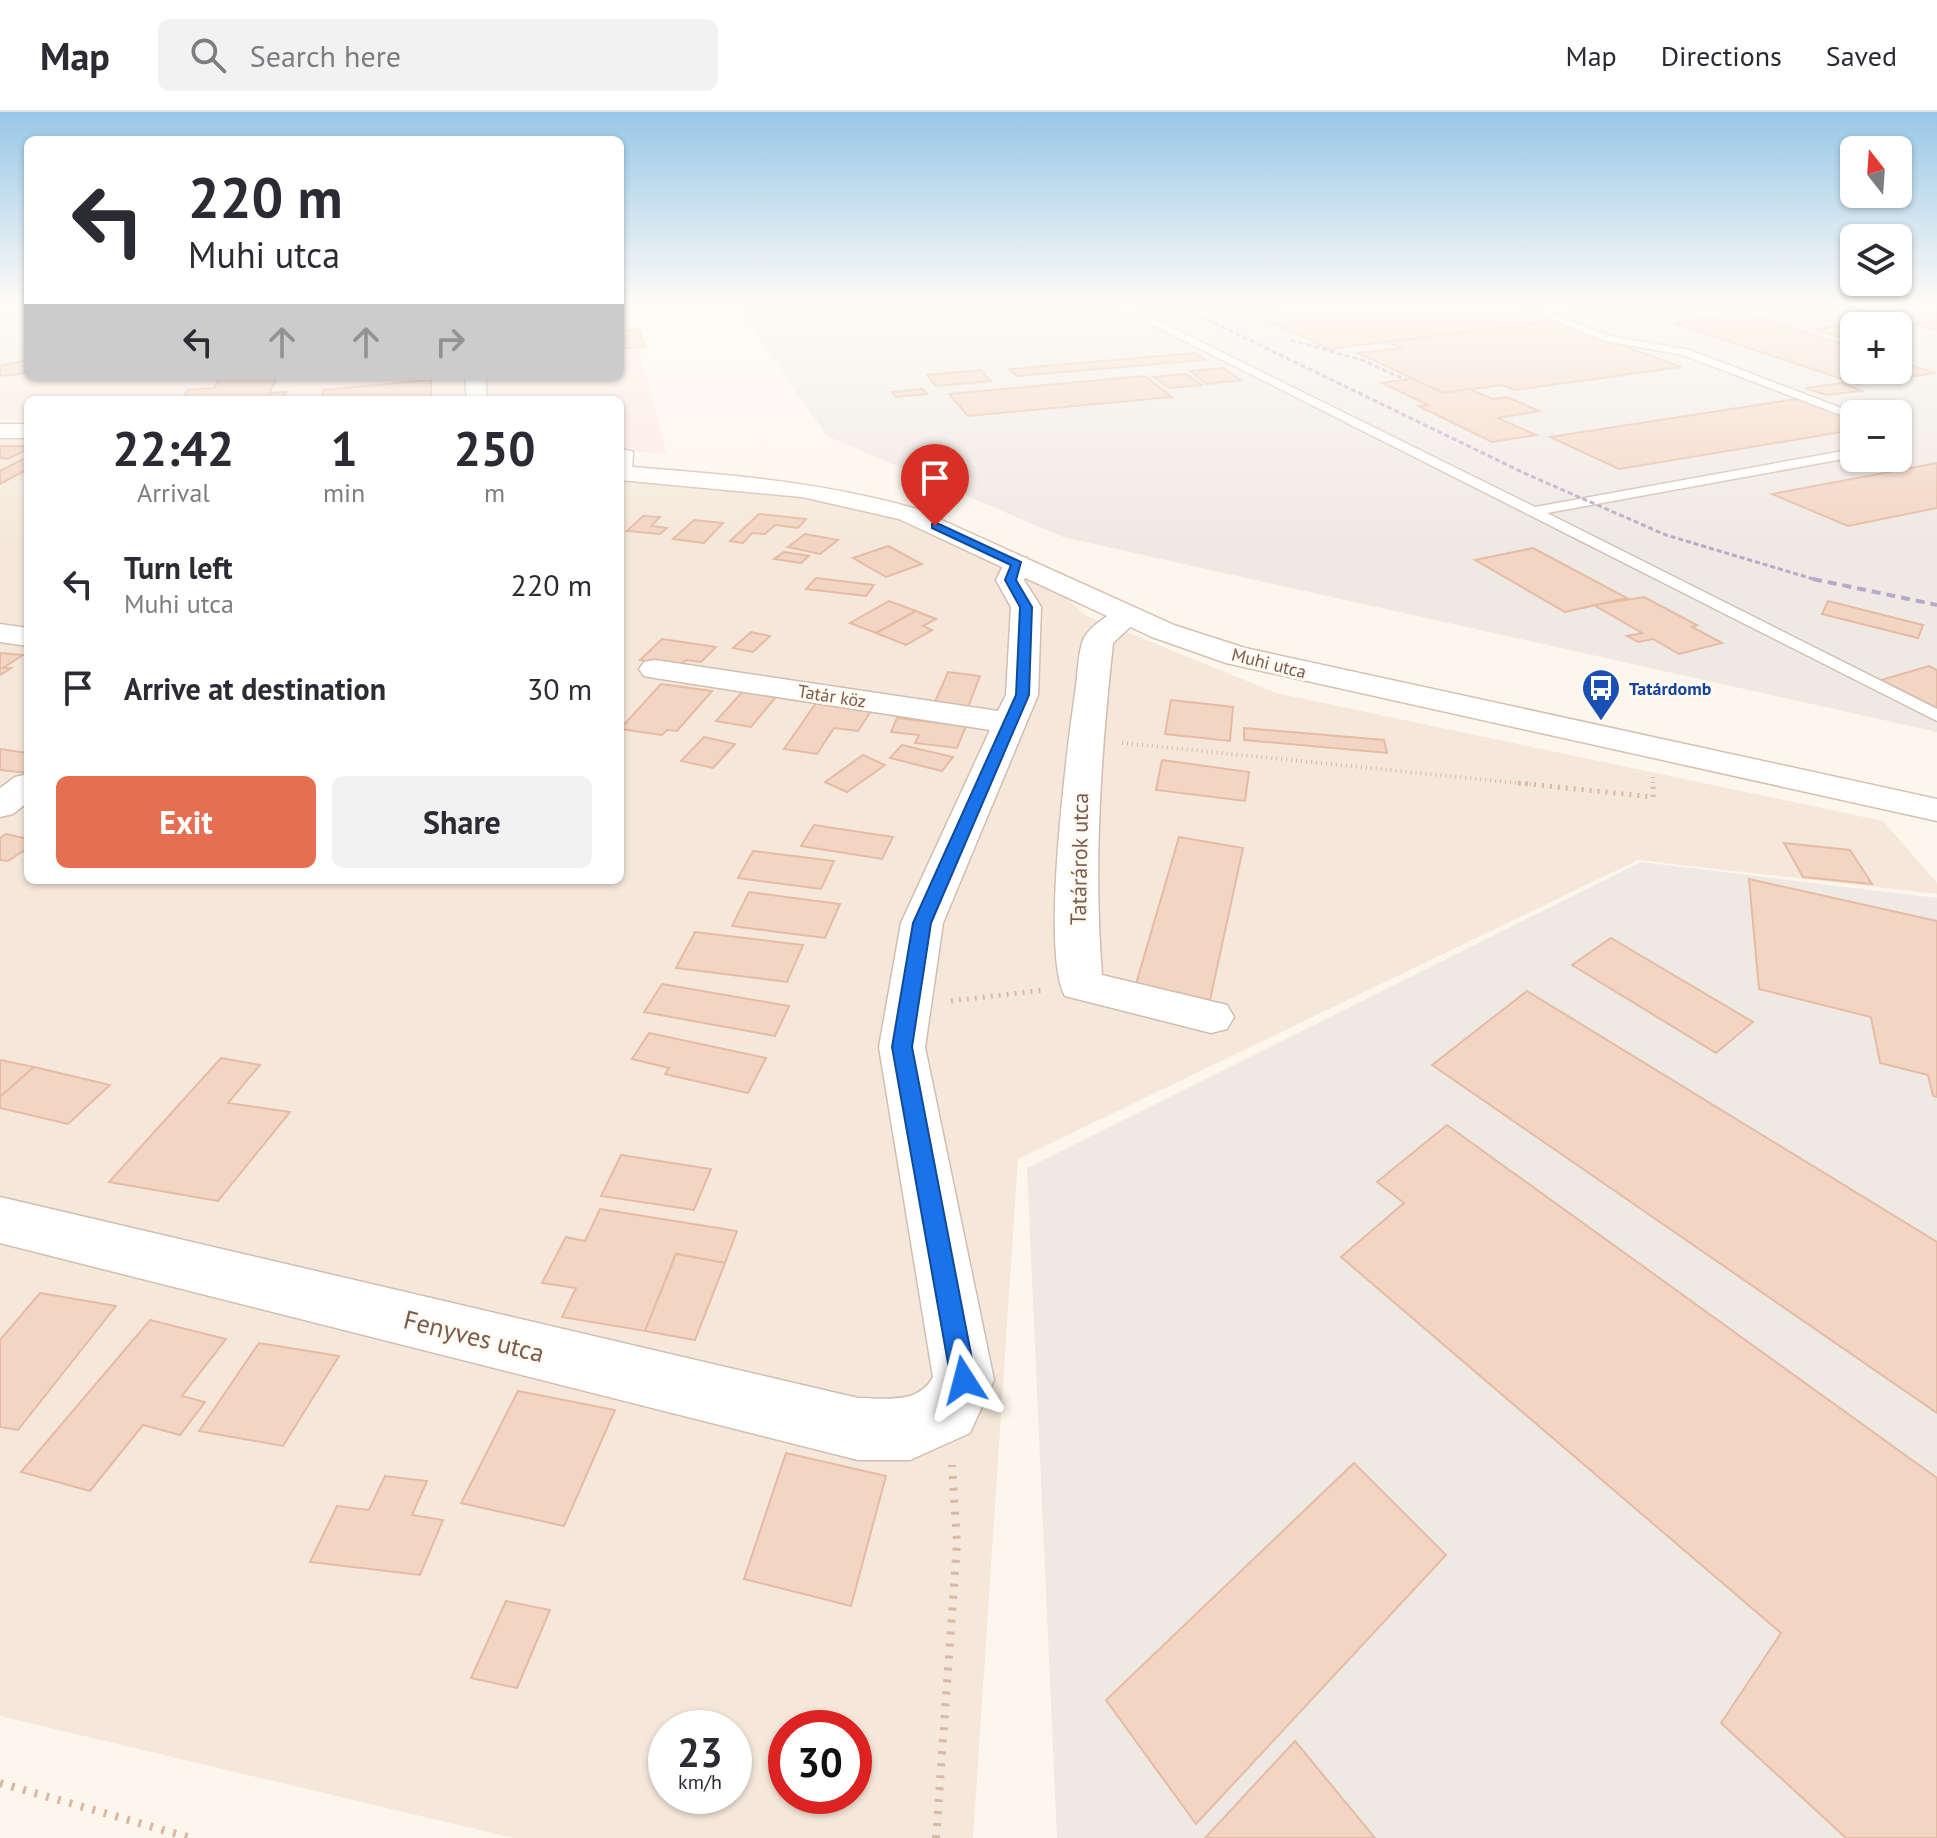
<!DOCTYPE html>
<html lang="en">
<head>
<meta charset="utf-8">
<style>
	body { margin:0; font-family:"PT Sans",sans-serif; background:#f2f2f3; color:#2b2b33; height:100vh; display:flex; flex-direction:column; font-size:30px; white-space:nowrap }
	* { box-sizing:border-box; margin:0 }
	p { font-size:26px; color:#7c7c81 }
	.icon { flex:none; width:44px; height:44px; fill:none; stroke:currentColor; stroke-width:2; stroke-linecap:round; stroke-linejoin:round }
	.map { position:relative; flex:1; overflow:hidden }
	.drawer { position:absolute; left:24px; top:284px; width:600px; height:488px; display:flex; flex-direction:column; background:#fff; border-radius:12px; box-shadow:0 2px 6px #0004 }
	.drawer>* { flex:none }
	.guide { position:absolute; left:24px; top:24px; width:600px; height:244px; border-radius:12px; box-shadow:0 2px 6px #0004; background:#fff; color:#2b2b33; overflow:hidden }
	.needle { width:52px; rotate:343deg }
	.buttons { position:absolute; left:1840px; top:24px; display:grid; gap:16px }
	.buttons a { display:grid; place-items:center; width:72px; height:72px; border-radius:12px; background:#fff; box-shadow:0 2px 6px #0004; font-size:40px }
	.speed { position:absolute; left:648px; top:1598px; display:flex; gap:16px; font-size:40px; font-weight:700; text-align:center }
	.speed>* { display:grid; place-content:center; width:104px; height:104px; border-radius:50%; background:#fff; box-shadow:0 2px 6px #0004; line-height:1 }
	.speed small { font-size:20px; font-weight:400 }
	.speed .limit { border:12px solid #d22; background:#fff; color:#111 }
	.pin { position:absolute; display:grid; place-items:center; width:68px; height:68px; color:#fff; margin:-82px -34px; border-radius:50% 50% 50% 0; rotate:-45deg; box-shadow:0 0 8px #0007 }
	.pin .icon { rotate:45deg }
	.me { position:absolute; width:88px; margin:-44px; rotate:351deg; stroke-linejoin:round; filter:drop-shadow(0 0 6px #0008) }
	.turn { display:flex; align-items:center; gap:28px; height:168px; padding:0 32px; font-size:36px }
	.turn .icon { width:104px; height:104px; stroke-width:2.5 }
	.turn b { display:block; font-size:56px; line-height:68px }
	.lanes { display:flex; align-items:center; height:76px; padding:0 32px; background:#0003; justify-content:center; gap:40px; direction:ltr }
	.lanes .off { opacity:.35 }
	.eta { display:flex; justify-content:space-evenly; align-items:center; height:136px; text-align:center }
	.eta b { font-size:48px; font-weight:600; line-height:56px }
	.action { display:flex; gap:16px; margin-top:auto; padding:16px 32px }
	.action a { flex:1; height:92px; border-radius:12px; background:#e76f51; color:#fff; font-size:32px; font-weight:600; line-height:92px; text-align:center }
	.action a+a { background:#f2f2f3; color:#2b2b33 }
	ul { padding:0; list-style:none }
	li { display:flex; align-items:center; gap:24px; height:104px; padding:0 32px }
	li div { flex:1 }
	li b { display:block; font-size:30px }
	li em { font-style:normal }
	header { display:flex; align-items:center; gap:48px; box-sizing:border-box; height:112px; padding:0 40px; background:#fff; border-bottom:2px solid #e1e1e2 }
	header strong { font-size:38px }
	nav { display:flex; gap:44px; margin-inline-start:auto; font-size:28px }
	.search { width:560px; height:72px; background:#f2f2f3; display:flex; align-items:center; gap:20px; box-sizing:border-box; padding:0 28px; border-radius:12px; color:#7c7c81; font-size:30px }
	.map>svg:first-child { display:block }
	.residential { fill:#f5e8da; fill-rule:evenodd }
	.commercial { fill:#fde8e0 }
	.industrial { fill:#efe9e4; fill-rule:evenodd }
	.building { fill:#f3d5c3; stroke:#e6bba3; stroke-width:2 }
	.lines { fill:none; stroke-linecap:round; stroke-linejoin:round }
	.lane-casing { stroke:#d1beb0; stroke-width:3 }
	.street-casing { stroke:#d1beb0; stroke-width:3 }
	.secondary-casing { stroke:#d6c0b0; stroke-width:3 }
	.path-far2 { stroke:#d9b8a5; stroke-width:4; stroke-dasharray:1 4; stroke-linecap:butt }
	.path-far1 { stroke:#d9b8a5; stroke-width:5; stroke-dasharray:2 6; stroke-linecap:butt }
	.path { stroke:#d9b8a5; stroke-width:8; stroke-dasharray:3 9; stroke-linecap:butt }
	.lane { fill:#fff; fill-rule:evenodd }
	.street { fill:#fff; fill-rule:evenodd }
	.secondary { fill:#fff; fill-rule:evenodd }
	.rail-far1 { stroke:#b9a8c9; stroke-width:3; stroke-dasharray:5 3; stroke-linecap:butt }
	.rail { stroke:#b9a8c9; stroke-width:4; stroke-dasharray:9 6; stroke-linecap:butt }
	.route { fill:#1a73e8; stroke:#114b97; stroke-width:2 }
	.labels { text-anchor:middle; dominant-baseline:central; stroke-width:6; stroke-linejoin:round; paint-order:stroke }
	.far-street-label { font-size:18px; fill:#7a5c4d; stroke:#fffaf3 }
	.far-transit-label { font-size:18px; font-weight:bold; fill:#164399; stroke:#fffaf3; text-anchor:start }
	.street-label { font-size:22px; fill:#7a5c4d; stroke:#fffaf3 }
	.near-street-label { font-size:26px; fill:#7a5c4d; stroke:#fffaf3 }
</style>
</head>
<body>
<header>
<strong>Map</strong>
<div class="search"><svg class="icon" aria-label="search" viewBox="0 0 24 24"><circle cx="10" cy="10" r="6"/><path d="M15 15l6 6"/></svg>Search here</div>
<nav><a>Map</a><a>Directions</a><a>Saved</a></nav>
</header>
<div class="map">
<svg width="1937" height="1726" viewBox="0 0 1937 1726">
	<rect width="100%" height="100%" fill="#fdf6ec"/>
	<path class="residential" d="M0,327H28V768H620V367L875,390L1029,451L1085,503L1276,581L1883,709L1937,771V782L1638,748L1018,1047L973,1726H513L0,1604ZM666,1616H734V1684H666ZM786,1616H854V1684H786Z"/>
	<path class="commercial" d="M620,190H626L667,342L620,338V288H28V309L0,308V265L28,263L620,264Z"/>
	<g class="industrial">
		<path d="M734,190H1937V620L1063,425L827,324ZM1854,214H1898V258H1854ZM1854,302H1898V346H1854Z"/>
		<path d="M28,198V263L0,265V200Z"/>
		<path d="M1641,750L1937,786V1726H1057L1027,1056Z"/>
	</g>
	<g class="building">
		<path d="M1310,190H1599L1523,198L1555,209L1329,237L1242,197Z"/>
		<path d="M1832,190H1937V218Z"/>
		<path d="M1746,202L1854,236V258H1898V249L1935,261L1857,272L1674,211Z"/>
		<path d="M1555,209L1681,255L1515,278L1502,273L1443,281L1358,241L1402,236L1389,230Z"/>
		<path d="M1855,212L1860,214H1854V230L1814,217Z"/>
		<path d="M638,217L645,235L620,237V219Z"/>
		<path d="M1195,241L1205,248L1017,264L1009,257Z"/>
		<path d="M28,248V261L0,264V254Z"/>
		<path d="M1223,256L1241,268L1207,272L1190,259Z"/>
		<path d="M981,258L991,269L936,274L927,263Z"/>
		<path d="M1186,262L1202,273L1169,276L1154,265Z"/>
		<path d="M235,264H278L269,281L287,280L279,288H181L188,278L214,276L221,265Z"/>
		<path d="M1145,264L1172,285L968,304L949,282Z"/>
		<path d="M1413,267L1443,281L1470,277L1492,287L1507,285L1540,299L1498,306L1536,323L1492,330L1419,294L1428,293L1382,271Z"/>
		<path d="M431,268V286L321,288L323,278Z"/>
		<path d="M1843,271L1862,279L1826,283L1806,276Z"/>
		<path d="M922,277L927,282L896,285L892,280Z"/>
		<path d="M1796,287L1854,308V318L1619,357L1550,325Z"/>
		<path d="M0,334H28V337L8,347L0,346Z"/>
		<path d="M23,347H28V357L0,372V359Z"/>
		<path d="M1937,351V396L1848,414L1772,382Z"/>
		<path d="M759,402L806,407L798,416L775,413L765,422L752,421L743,431L730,429Z"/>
		<path d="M643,404L660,405L651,414L667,416L660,422L627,419Z"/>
		<path d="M694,408L723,411L704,431L673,427Z"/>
		<path d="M805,422L838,428L820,442L788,435Z"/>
		<path d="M888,434L922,452L886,465L853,446Z"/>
		<path d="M1533,436L1627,486L1565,500L1475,448Z"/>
		<path d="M784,440L809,444L801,451L774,447Z"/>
		<path d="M816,466L874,473L866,484L806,477Z"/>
		<path d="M1644,485L1697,513L1692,515L1722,531L1679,542L1653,527L1638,530L1627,524L1642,521L1594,493Z"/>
		<path d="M889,489L916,499L876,521L850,511Z"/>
		<path d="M1828,489L1923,513L1918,526L1822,502Z"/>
		<path d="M916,499L936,507L923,514L932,518L906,533L876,521Z"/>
		<path d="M751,520L770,524L753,540L733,536Z"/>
		<path d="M662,527L716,535L701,550L686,548L680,554L640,548Z"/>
		<path d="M0,541L23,543L3,556H11L0,563Z"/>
		<path d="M1929,554L1937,558V596L1881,568Z"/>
		<path d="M948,560L980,564L965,603L931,599Z"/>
		<path d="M661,572L712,579L677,619L667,618L662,623L620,617Z"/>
		<path d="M743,579L776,585L751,615L716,609Z"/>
		<path d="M1171,588L1233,595L1230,629L1165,622Z"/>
		<path d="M816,591L871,599L858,619L834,616L817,642L784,637Z"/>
		<path d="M897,606L966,614L957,636L915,631L919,623L891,620Z"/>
		<path d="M1244,616L1384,628L1387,641L1244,628Z"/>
		<path d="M704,625L735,632L713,656L681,649Z"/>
		<path d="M902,633L953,645L942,659L890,646Z"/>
		<path d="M0,637L28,641V661L0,658Z"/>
		<path d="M863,643L885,653L847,680L825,670Z"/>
		<path d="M1162,648L1249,660L1245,689L1156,678Z"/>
		<path d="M814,713L893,725L882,747L801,734Z"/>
		<path d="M6,722L28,727V736L8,749L0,748V726Z"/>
		<path d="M1179,725L1243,736L1210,888L1136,872Z"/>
		<path d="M1784,731L1850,738L1872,772L1803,765Z"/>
		<path d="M753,739L834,749L821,777L738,766Z"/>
		<path d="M1749,767L1937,809V985L1933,984L1928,963L1880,951L1871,905L1759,877Z"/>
		<path d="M749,780L840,792L825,826L732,814Z"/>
		<path d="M695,820L803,833L787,870L676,856Z"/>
		<path d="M1611,826L1753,910L1716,941L1572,853Z"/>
		<path d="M662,872L789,894L775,924L644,900Z"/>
		<path d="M1527,879L1937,1130V1301L1432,953Z"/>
		<path d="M649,921L766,946L748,981L665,962L669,956L632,947Z"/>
		<path d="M221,946L260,953L228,991L290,1000L218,1089L109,1070Z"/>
		<path d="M0,948L34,955L0,985Z"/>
		<path d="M34,955L110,973L68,1012L0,996V985Z"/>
		<path d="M1447,1013L1937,1366V1726H1846L1721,1611L1781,1521L1341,1145L1404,1091L1377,1070Z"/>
		<path d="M621,1043L711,1057L694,1098L601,1084Z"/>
		<path d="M600,1097L737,1119L725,1151L676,1142L645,1219L562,1205L576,1176L542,1171L566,1125L585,1129Z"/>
		<path d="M676,1142L725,1151L695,1228L645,1219Z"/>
		<path d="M40,1181L116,1194L18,1318L0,1315V1228Z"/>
		<path d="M150,1208L226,1227L182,1284L205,1290L180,1323L143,1313L90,1379L21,1360Z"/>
		<path d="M259,1231L339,1244L283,1334L199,1319Z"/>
		<path d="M518,1279L615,1298L564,1414L461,1391Z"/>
		<path d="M786,1341L886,1364L851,1494L744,1467Z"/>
		<path d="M1354,1351L1446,1443L1196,1712L1106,1588Z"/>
		<path d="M385,1364L427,1369L412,1403L443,1408L420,1463L310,1450L337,1394L369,1398Z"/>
		<path d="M506,1489L550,1498L517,1576L471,1566Z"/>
		<path d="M1295,1629L1375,1726H1205Z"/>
	</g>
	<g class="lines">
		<defs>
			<g id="lane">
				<path d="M1108,190H1120L1535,395L1854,337V345L1547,401L1937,597V609Z"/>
				<path d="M1600,190H1627L1550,201L1610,224L1689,238L1857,302L1854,308L1683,243L1605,229L1538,202L1546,196Z"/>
				<path d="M1898,319L1909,327L1898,336Z"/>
				<path d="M623,337L633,340L632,362L626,366L620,363Z"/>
			</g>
			<g id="street">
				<rect x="0" y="312" width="28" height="14"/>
				<path d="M1017,444L1027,446L1031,452L1024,468L1041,495L1038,583L943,811L925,935L994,1268L970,1321L910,1348H858L0,1131V1085L858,1286C886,1286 918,1293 933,1265L879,935L901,811L990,618L655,566L644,564L639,557L644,550L655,548L998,599L1006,583L1011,495L996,468L1007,446Z"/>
				<path d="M1128,494L1138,497L1143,503L1113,531C1101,642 1093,751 1102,863L1227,893L1234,905L1227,917L1211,921L1065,884C1040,841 1068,631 1076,574C1078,560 1078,539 1084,526C1091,513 1114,498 1128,494Z"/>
				<path d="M0,512L28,516V534L0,530Z"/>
				<path d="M28,662V690L13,702L0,705V676L15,665Z"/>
			</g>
			<g id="secondary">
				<path d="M465,264H485L487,288H467Z"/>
				<path d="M620,354C721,362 819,369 917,397L1174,513L1245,536L1937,687V709L1226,551L1152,525L899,407L802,385L620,368Z"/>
			</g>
		</defs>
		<use href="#lane" class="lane-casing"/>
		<use href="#street" class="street-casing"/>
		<use href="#secondary" class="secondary-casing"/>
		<g class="path-far2">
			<path d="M1122,631L1538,673"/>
			<path d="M1653,665V673"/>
		</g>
		<g class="path-far1">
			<path d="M1518,671L1653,685V671"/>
			<path d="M951,889L1044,878"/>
		</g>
		<g class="path">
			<path d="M0,1671L191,1726"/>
			<path d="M936,1726L957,1431L952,1353"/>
		</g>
		<use href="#lane" class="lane"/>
		<use href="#street" class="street"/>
		<use href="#secondary" class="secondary"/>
		<g class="rail-far1">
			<path d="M1171,190L1524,361L1666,423L1820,469"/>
			<path d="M1291,228L1362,248L1406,268"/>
		</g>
		<path class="rail" d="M1813,467L1937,493"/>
	</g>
	<linearGradient id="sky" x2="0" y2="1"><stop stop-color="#97c7e8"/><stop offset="0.44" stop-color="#fefbf6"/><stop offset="1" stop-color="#fefbf6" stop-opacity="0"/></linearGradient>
	<rect width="1937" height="432" fill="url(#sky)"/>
	<path class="route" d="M932,412H939L1021,450L1016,468L1032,495L1029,583L931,811L912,935L976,1268L972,1277L964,1280L955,1277L951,1268L892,935L913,811L1016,583L1020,495L1005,468L1011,453L932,416Z"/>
	<defs>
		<symbol id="bus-pin" viewBox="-11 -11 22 30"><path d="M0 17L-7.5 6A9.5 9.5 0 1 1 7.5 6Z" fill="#1a4fb4" stroke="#fffaf3"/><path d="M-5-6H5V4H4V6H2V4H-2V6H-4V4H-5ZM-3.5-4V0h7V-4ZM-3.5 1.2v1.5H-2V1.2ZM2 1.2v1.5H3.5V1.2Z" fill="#fff"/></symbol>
	</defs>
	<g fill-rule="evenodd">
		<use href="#bus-pin" x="1579" y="554" width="44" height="60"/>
	</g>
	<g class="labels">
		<g class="far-street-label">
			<text transform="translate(1269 551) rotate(14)">Muhi utca</text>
			<text transform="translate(832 584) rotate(9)">Tatár köz</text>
		</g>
		<g class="far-transit-label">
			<text x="1629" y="576">Tatárdomb</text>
		</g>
		<g class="street-label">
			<text transform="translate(1079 747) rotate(-89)">Tatárárok utca</text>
		</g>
		<g class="near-street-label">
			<text transform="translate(474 1224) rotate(14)">Fenyves utca</text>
		</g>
	</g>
</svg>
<div class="buttons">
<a><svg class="needle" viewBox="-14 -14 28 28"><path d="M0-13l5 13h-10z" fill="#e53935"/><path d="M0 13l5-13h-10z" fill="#7c7c81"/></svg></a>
<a><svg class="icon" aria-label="layers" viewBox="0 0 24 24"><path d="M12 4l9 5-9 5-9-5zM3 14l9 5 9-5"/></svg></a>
<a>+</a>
<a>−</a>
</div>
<div class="speed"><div>23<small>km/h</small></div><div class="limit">30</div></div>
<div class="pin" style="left:935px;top:414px;background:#d93025"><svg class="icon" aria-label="arrive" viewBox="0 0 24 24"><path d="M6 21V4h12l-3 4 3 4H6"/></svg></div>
<svg class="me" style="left:964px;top:1268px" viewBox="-20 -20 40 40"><path d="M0-17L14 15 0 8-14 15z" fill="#1a73e8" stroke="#fff" stroke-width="4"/></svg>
<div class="guide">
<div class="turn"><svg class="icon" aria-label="left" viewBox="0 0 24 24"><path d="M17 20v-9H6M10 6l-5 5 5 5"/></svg><div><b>220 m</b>Muhi utca</div></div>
<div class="lanes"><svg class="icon" aria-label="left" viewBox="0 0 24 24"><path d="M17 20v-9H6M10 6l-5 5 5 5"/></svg><svg class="icon off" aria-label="ahead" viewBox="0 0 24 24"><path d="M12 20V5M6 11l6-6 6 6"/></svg><svg class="icon off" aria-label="ahead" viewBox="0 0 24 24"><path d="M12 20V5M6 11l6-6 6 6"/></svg><svg class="icon off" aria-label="right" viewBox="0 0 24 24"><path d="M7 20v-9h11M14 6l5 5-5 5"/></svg></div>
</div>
<section class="drawer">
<div class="eta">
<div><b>22:42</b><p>Arrival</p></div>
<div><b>1</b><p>min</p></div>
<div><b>250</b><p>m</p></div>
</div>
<ul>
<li><svg class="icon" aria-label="left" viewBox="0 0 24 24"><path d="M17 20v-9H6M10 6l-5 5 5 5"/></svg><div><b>Turn left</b><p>Muhi utca</p></div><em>220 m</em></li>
<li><svg class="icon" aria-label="arrive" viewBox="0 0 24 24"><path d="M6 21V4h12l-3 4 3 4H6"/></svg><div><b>Arrive at destination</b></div><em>30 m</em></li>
</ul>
<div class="action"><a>Exit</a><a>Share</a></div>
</section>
</div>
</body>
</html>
